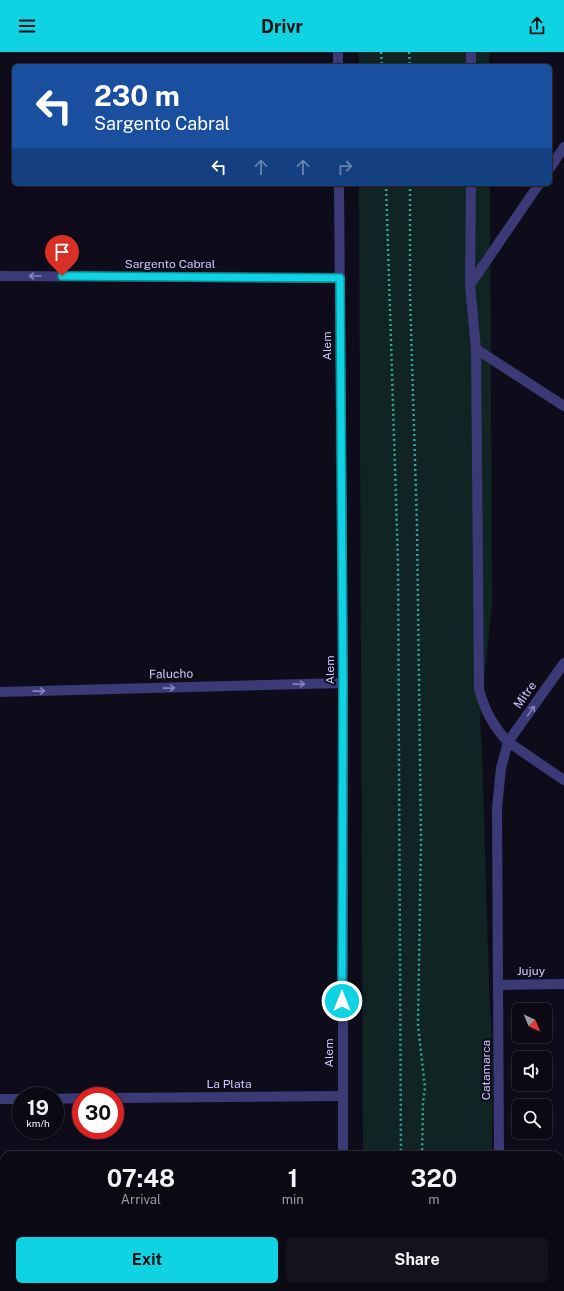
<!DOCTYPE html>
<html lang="en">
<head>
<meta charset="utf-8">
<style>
	body { margin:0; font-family:"Public Sans",sans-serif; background:#13121d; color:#f1f3f6; height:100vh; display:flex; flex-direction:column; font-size:15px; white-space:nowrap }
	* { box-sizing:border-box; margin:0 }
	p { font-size:13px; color:#999aa0 }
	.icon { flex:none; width:22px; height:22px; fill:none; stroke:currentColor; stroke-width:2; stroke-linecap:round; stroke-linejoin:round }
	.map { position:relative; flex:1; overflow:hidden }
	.details { position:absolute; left:0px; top:1099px; width:564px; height:140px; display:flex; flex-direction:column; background:#0a0914; border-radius:12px 12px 0 0; box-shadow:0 1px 3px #0004,0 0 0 1px #2a2a34 }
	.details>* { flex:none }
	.guide { position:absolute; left:12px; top:12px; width:540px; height:122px; border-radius:6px; box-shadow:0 1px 3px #0004,0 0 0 1px #2a2a34; background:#1a4fa0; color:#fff; overflow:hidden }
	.needle { width:26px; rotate:136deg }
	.buttons { position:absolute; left:512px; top:951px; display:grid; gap:8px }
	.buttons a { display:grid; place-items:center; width:40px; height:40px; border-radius:6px; background:#0a0914; box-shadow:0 1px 3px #0004,0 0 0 1px #2a2a34; font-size:20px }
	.speed { position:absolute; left:12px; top:1035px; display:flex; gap:8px; font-size:20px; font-weight:700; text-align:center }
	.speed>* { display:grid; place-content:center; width:52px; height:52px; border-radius:50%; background:#0a0914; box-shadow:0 1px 3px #0004,0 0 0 1px #2a2a34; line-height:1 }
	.speed small { font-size:10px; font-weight:400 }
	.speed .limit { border:6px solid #d22; background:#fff; color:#111 }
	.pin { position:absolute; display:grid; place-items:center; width:34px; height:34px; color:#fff; margin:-41px -17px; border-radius:50% 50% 50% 0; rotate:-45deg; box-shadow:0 0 4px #0007 }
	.pin .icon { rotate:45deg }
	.me { position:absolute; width:44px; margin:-22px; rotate:0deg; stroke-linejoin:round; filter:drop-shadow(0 0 3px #0008) }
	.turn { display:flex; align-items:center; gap:14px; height:84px; padding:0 16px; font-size:18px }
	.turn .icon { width:52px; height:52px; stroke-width:2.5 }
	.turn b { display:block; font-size:28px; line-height:34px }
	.lanes { display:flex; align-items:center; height:38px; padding:0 16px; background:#0003; justify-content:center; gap:20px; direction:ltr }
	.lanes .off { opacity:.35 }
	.eta { display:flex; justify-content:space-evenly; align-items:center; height:68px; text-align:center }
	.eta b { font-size:24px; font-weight:700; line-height:28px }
	.primary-button { display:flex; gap:8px; margin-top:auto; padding:8px 16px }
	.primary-button a { flex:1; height:46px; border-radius:6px; background:#0fd3e2; color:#111; font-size:16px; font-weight:700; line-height:46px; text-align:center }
	.primary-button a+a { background:#13121d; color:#f1f3f6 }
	header { display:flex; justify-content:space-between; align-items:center; height:52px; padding:0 16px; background:#0fd3e2; color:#111; font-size:18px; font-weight:700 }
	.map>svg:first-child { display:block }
	.green { fill:#102423 }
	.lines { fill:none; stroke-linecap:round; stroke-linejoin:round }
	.path { stroke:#34a59a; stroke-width:2.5; stroke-dasharray:2 3; stroke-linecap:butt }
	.minor { stroke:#3b3a77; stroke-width:10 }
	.oneway { stroke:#8482b9 }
	.route-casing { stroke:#0a8993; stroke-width:10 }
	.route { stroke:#0fd3e2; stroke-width:7 }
	.labels { text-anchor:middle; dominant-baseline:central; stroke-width:4; stroke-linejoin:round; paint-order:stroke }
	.street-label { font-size:12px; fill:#cec9fb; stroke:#0e0c1b }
</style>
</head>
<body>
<header><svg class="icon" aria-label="menu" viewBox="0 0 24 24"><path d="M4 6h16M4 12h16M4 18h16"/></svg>Drivr<svg class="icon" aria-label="share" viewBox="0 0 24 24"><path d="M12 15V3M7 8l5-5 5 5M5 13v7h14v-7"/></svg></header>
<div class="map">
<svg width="564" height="1239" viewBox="0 0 564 1239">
	<rect width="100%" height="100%" fill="#0e0c1b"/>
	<g class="green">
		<rect x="359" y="0" width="130" height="14"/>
		<path d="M359,132H490L492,553L480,667L482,697L489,934L493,1013L492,1103H363Z"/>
		<rect x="363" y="1235" width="126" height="4"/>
	</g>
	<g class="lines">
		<g class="path">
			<path d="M381,0L382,14"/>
			<path d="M409,0L410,14"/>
			<path d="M386,132L398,510L401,1103"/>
			<path d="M410,132V244L417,474L421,787L418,973L425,1036L423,1049L422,1103"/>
			<path d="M402,1235V1239"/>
			<path d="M420,1239V1235"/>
		</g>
		<g class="minor">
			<path d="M338,0V14"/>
			<path d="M471,14V0"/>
			<path d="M550,116L564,95"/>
			<path d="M339,132L343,631V1103"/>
			<path d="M471,132L470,233L476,297L479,637C485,659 493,674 508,690L501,716L497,756L499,1103"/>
			<path d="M0,224L340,226"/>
			<path d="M470,233L539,132"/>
			<path d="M476,297L564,354"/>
			<path d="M564,611L508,690L564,728"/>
			<path d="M0,640L343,631"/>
			<path d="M499,933L564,932"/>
			<path d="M115,1046L342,1044"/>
			<path d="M0,1047H21"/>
			<path d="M55,1047L81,1046"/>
			<path d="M345,1235V1239"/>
			<path d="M500,1235V1239"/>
		</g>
	</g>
	<defs><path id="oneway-shaft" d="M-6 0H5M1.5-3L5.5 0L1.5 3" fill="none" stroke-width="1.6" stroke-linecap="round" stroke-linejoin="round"/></defs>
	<g class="oneway">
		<use href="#oneway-shaft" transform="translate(35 224) rotate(-180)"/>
		<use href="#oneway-shaft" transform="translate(299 632) rotate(-1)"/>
		<use href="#oneway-shaft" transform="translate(169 636) rotate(-1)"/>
		<use href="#oneway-shaft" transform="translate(39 639) rotate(-1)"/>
		<use href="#oneway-shaft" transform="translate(531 659) rotate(-55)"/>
	</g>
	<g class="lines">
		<defs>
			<path id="route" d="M62,224L340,226L343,631L342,949"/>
		</defs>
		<use href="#route" class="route-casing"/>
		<use href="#route" class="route"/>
	</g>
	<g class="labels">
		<g class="street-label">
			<text x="170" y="212">Sargento Cabral</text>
			<text transform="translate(327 294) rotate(-90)">Alem</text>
			<text transform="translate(330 618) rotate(-90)">Alem</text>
			<text transform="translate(171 622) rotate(-1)">Falucho</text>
			<text transform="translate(525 643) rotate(-55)">Mitre</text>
			<text x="531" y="919">Jujuy</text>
			<text transform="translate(329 1001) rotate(-90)">Alem</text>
			<text transform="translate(486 1018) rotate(-90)">Catamarca</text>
			<text x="229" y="1032">La Plata</text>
		</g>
	</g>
</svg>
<div class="buttons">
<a><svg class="needle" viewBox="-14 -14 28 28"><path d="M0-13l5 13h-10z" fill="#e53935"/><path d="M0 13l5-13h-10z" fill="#999aa0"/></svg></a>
<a><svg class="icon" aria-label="sound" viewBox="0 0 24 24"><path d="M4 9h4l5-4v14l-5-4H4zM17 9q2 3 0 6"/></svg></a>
<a><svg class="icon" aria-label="search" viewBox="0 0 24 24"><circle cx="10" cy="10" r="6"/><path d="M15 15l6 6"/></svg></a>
</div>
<div class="speed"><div>19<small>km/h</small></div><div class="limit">30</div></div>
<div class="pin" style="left:62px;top:224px;background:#d93025"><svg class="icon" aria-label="arrive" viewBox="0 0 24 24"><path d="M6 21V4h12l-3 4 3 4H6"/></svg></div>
<svg class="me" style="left:342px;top:949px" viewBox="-20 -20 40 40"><circle r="17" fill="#0fd3e2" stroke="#fff" stroke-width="3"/><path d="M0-11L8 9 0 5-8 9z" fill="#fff"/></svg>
<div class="guide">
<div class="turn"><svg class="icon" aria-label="left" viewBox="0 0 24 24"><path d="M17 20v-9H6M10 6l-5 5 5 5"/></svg><div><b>230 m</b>Sargento Cabral</div></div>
<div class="lanes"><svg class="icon" aria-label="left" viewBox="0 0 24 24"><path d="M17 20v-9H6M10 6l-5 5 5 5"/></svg><svg class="icon off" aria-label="ahead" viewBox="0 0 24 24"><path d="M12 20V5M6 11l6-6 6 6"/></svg><svg class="icon off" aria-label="ahead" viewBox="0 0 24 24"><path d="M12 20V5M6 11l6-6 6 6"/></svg><svg class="icon off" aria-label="right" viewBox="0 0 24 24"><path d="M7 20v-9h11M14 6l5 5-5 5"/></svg></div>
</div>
<section class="details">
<div class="eta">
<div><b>07:48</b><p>Arrival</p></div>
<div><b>1</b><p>min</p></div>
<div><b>320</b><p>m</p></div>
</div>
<div class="primary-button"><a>Exit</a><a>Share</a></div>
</section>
</div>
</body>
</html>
